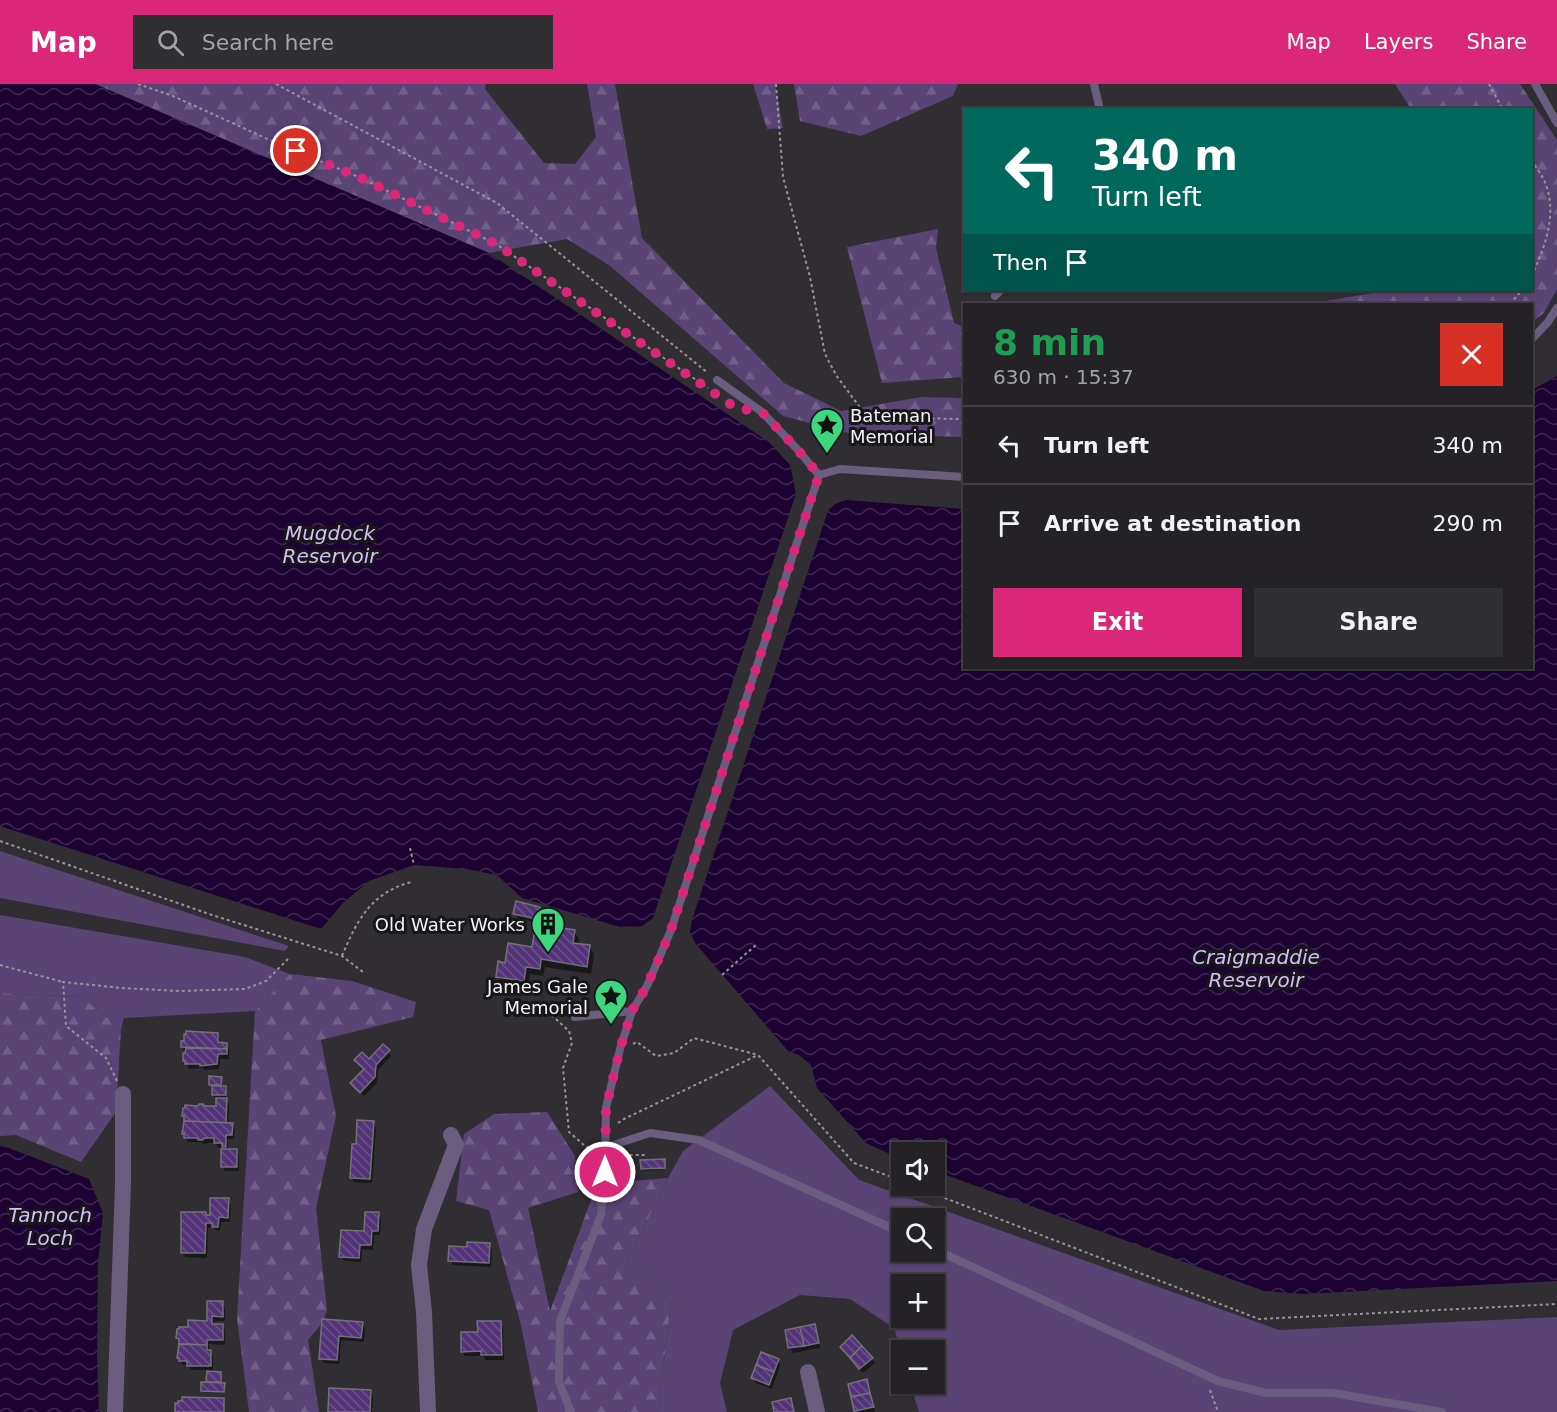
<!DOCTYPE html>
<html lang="en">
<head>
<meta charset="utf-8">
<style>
	body { margin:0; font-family:"DejaVu Sans",sans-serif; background:#302f32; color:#f1f3f6; height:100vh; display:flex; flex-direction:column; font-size:22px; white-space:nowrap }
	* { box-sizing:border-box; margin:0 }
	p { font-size:20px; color:#a3a4a7 }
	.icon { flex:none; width:33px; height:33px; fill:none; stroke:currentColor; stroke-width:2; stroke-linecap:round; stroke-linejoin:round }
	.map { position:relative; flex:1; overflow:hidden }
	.drawer { position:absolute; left:963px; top:219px; width:570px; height:366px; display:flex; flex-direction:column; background:#242226; border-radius:0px; box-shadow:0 2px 4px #0004,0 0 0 2px #413f43 }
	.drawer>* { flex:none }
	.hud { position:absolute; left:963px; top:24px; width:570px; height:183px; border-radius:0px; box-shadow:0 2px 4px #0004,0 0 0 2px #413f43; background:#00695c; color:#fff; overflow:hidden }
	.tools { position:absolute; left:891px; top:1058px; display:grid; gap:12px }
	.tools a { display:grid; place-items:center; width:54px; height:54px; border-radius:0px; background:#242226; box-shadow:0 2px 4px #0004,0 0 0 2px #413f43; font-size:30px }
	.pin { position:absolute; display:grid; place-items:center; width:51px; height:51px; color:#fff; margin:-26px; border:3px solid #fff; border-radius:50%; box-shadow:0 2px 6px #0007 }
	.me { position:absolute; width:66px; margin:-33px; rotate:0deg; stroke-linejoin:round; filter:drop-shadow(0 0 4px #0008) }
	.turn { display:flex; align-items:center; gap:21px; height:126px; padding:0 30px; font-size:27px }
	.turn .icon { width:78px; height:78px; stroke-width:2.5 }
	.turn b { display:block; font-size:42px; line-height:51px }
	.then { display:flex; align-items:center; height:57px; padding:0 30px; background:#0003; gap:12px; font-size:22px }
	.round { display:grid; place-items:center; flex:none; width:63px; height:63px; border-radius:0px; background:#302f32 }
	.summary { display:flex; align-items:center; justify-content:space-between; height:102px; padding:0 30px }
	h1 { font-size:36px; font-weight:800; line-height:45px; color:#1e9e55 }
	.cta { display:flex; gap:12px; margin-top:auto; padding:12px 30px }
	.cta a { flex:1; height:69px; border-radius:0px; background:#db2777; color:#fff; font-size:24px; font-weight:800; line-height:69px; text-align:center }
	.cta a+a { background:#302f32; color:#f1f3f6 }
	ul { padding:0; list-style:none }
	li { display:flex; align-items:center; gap:18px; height:78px; padding:0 30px; border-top:2px solid #413f43 }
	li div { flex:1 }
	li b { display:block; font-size:22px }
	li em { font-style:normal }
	header { display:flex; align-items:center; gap:36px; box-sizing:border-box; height:84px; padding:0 30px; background:#db2777; color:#fff }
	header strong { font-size:28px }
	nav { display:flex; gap:33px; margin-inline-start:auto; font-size:21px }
	.search { width:420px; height:54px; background:#302f32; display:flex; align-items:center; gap:15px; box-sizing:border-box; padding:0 21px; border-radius:0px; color:#a3a4a7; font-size:22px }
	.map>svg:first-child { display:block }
	.green { fill:#594475; fill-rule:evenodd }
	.forest { fill:url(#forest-firs) }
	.water { fill:url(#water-waves) }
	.shadow { fill:#0007 }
	.building { fill:url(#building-back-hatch); stroke:#737078; stroke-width:1.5 }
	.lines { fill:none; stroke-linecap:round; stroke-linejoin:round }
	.path { stroke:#97959a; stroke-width:2; stroke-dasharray:3 3; stroke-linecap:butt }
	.service { stroke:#6a5d7d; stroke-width:8 }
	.minor { stroke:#6a5d7d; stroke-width:16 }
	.route { stroke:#db2777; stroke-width:10; stroke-dasharray:0 18 }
	.labels { text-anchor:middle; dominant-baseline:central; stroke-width:6; stroke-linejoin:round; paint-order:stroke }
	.poi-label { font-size:18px; fill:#f5f3f7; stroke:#171619; text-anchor:end }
	.water-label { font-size:20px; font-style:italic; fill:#d6befa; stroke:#171619 }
</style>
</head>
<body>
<header>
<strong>Map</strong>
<div class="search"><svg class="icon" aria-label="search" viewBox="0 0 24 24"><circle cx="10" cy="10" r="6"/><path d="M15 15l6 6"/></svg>Search here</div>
<nav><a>Map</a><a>Layers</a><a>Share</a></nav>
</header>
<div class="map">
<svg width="1557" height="1328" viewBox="0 0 1557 1328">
	<defs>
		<pattern id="forest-firs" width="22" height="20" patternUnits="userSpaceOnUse" patternTransform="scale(1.5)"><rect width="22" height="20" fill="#594475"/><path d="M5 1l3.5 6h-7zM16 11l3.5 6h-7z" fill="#715f89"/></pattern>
		<pattern id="water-waves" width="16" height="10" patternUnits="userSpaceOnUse" patternTransform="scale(1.5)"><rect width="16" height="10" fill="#1c0133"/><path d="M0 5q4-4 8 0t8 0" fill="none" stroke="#3e2651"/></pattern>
		<pattern id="building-back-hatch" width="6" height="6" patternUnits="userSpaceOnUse" patternTransform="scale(1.5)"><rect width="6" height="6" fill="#533378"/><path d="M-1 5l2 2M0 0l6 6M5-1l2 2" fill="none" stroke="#6c518c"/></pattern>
	</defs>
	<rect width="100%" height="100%" fill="#302d33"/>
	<g class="green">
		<path d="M0,767L289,862L285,867L0,814Z"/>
		<path d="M0,831L245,873L290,890L255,927L124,934L121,945L82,913L0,909Z"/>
		<path d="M770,1002L859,1096L1279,1246L1557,1233V1328H919L910,1299H934V1266H902L901,1268L894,1244L850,1215L800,1211L733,1246L720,1299L727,1328H658L671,1219L626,1180L668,1094L683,1067ZM902,1134H934V1167H902ZM902,1200H934V1233H902Z"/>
	</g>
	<g class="forest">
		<path d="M95,0H486L485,5L544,79L575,80L596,53L587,0H615L642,154L784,299L841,327L921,313L964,314V353L853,350L783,332L609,181L567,155L489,169Z"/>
		<path d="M753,0H775L783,44L767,45Z"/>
		<path d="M794,0H958L953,12L861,52L800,37Z"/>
		<path d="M1395,0H1520L1557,56V205L1544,229L1532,238V220H1309L1390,206H1532V26L1411,25Z"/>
		<path d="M938,145L936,164L954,239L964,243V293L882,299L847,163Z"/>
		<path d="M290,890L352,897L416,918L413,933L321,956L336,1032L316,1124L327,1226L323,1238L308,1256L319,1328H249L237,1234L255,927Z"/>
		<path d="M0,909L82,913L121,945L116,1028L81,1078L16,1051L0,1052Z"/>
		<path d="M547,1028L575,1072L578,1108L528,1124L550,1227L597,1100L668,1094L626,1180L671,1219L658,1328H538L521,1241L489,1126L456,1117L464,1050L494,1030Z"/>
	</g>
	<g class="water">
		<path d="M0,0H95L489,169L769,358L790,381L796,410L653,834L642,842L620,843L522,814L497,791L467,785L414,781L369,797L343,819L321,845L0,742Z"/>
		<path d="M1557,292V1197L1303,1210L1264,1207L935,1087L934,1068H902L901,1075L866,1059L817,1004L811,981L799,971L788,967L695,859L690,848L692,836L828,427L835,420L846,416L964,425V584H1532V306Z"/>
		<path d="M0,1062L9,1064L89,1095L103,1129L98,1179L97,1270L99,1328H0Z"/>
	</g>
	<g class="shadow">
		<path d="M539,824L541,829L539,839L518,834L515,829Z"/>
		<path d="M574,848L579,855L578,861L589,863L594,870L591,890L545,883L543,892L530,890L528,904L502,900L497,892L506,880L533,864Z"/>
		<path d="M217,950L220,955V960H226L229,965V975H220L219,985L204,986L203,984L189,985L185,976L187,971L182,963Z"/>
		<path d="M388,967L391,972L378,986L377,999L364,1012L355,1004L364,987L356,976L369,977Z"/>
		<path d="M221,994L222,1003H226L227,1005L226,1013H224L229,1020L228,1040H232L235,1045L234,1055H228V1066H236L239,1071V1087H225L222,1082V1064H218L216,1059H207L203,1060L201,1058H188L183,1050L204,1023L217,1024V1013H214L213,1002L210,1000Z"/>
		<path d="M373,1038L376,1043L372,1099L354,1098L351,1093L357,1062Z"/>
		<path d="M665,1078V1085L643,1087L642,1085Z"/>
		<path d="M228,1116L231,1121L230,1138H221L220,1147H216L214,1143L208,1144L207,1174L185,1173L182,1168L207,1133H211Z"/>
		<path d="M378,1130L381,1135L380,1151H374L373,1166L362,1165L361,1178L344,1177L341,1172L366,1149Z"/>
		<path d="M489,1160L492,1165L491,1183L453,1181L450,1176L469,1165Z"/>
		<path d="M208,1219H222L225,1224V1237H214V1241H222L225,1246V1261L209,1260V1268H211L213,1273V1289H220L221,1291V1300H224L225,1302L224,1309L203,1308L202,1306L208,1300V1286H191L188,1281H183L179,1274L180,1258L178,1254L208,1238Z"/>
		<path d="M324,1237L362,1240L365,1245L364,1258L341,1256L339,1280L324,1279L321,1274Z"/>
		<path d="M500,1238L503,1243L504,1276H486L483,1272H465L462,1267L479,1249Z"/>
		<path d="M815,1242L817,1247L820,1264L793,1269L790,1264L787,1247Z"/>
		<path d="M842,1263L872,1275L875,1279L863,1289Z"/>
		<path d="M778,1276L780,1281L772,1305L756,1299L753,1294Z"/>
		<path d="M867,1297L869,1302L875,1328H857L856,1326Z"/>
		<path d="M370,1307L373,1312L372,1328H329Z"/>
	</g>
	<g class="building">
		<path d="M516,817L540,823L537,835L513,830Z"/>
		<path d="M536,840L575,846L573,859L590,861L587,883L541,875L540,885L526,883L524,897L496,893L498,877L505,879L508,859L532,863Z"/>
		<path d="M186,947L218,949V958L227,959V965L181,963V957H184V950H186Z"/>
		<path d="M383,960L390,966L376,981L375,993L360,1009L350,999L364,985L354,976L362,968L369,975Z"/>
		<path d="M186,964L227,965V970H218L217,980L200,982V980H185V977H183V969H185Z"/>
		<path d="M209,992L222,993L221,1001H209Z"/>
		<rect x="212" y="1002" width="14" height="9"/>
		<path d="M216,1014H227L226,1039L184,1037V1032H182L183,1024H185V1021L198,1022L199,1020H203L205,1022H216Z"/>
		<path d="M357,1036L374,1037L370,1095L350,1094L352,1060H356Z"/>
		<path d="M184,1037L233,1039L232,1051H226V1063H222V1059H214V1054H204L203,1056H198L197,1054H184V1050H182Z"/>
		<rect x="221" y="1065" width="16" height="18"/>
		<path d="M665,1075V1084L641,1085L640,1076Z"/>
		<path d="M210,1114H229L228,1134L219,1133L218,1143H212V1139H206L205,1169H181V1128H206V1131H210Z"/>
		<path d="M365,1128H379L378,1147H372L371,1161H360L359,1174L339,1173L341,1146L364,1147Z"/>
		<path d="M467,1158L490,1159L489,1179L448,1177L449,1162L467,1163Z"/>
		<path d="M207,1217H223V1233L212,1232V1240H223V1256H207V1261L179,1260V1255L176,1254L177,1245H179V1243H188V1236L207,1237Z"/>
		<path d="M322,1235L363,1238L361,1254L339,1252L337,1276L319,1275Z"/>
		<path d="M477,1237H501L502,1271H481V1267L461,1268V1248H478Z"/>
		<path d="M815,1240L819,1259L804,1262L800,1243Z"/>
		<path d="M800,1243L804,1262L788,1264L785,1246Z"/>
		<path d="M852,1251L862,1262L850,1274L840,1263Z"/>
		<path d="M179,1260L207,1261V1266H211V1282H187V1277H179V1274H177Z"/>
		<path d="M862,1262L873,1274L859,1285L850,1274Z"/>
		<path d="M761,1268L779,1275L774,1288L756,1281Z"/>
		<path d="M756,1281L774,1288L769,1301L751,1294Z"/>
		<path d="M207,1287L221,1288V1298H206Z"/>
		<path d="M867,1295L870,1309L851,1313L848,1300Z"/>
		<path d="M201,1298L225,1299L224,1308L201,1307Z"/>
		<path d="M329,1304L371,1306L370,1328H328Z"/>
		<path d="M870,1309L874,1323L854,1327L851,1313Z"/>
		<path d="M182,1313L224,1314V1328H175V1319H178V1317H182Z"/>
		<path d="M791,1314L794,1328H774L772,1318Z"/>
	</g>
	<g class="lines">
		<g class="path">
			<path d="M138,0L173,12L274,58L361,94L496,160L708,304"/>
			<path d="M276,0L497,119L708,289"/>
			<path d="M776,0L783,93L810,193L825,270L836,291L864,329L906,334L964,335"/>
			<path d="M1489,0L1503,26"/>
			<path d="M1532,76C1536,84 1543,92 1546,101C1557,131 1545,163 1532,191"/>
			<path d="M1510,220L1522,206"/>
			<path d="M0,757L212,831L342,872L363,888"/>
			<path d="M410,764L414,781"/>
			<path d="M342,872C357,836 371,809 411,798"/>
			<path d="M0,881L63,898"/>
			<path d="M722,891L757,860"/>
			<path d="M547,927L569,947L572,959L563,984L569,1048L586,1063L592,1064"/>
			<path d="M633,960L637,958L656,972L674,969L694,954L758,971L854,1079L902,1097"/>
			<path d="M117,997L106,974L66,942L63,898L122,904L179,907L245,905L266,897L288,875"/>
			<path d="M618,1039L624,1035L758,971"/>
			<path d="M624,1069L630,1071H645"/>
			<path d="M911,1101L1259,1235L1557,1220"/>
			<path d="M1210,1306L1218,1328"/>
		</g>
		<g class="service">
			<path d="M1094,0L1100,26"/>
			<path d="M1535,0L1557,39"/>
			<path d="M995,212L1001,206"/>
			<path d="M1532,255L1548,238L1557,224"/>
			<path d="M717,296L762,328L797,365L819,391"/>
			<path d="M575,933L632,927"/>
			<path d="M604,1064L650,1049L699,1056L902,1149"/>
			<path d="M934,1165L1218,1297L1266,1309H1333L1442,1328"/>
			<path d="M571,1328L559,1298L560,1237L601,1131L605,1087L606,1024L620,965L632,927L647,902L671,846L819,391L840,385L964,393"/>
		</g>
		<g class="minor">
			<path d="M808,1288L817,1328"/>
			<path d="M115,1328L123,1100V1010"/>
			<path d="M428,1328L424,1228L419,1181L424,1145L456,1061L451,1051"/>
		</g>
	</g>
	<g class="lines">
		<path class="route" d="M296,67L361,94L496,160L736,324L762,328L797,365L819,391L671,846L647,902L632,927L620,965L606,1024L605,1088"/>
	</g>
	<defs>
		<symbol id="sight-pin" viewBox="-11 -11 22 30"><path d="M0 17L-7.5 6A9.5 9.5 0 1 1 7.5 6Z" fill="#3ed77d" stroke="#171619"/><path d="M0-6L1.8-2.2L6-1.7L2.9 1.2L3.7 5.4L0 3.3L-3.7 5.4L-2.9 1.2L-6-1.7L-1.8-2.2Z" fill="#111"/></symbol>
		<symbol id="building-pin" viewBox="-11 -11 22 30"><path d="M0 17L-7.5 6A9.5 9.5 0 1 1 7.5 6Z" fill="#3ed77d" stroke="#171619"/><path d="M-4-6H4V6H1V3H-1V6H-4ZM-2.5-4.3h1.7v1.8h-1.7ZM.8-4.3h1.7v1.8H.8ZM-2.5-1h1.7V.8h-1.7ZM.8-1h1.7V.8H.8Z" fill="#111"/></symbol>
	</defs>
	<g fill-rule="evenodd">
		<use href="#sight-pin" x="808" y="322" width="38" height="52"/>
		<use href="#building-pin" x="529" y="821" width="38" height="52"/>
		<use href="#sight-pin" x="592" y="893" width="38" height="52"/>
	</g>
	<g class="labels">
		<g class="poi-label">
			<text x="850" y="331" text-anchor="start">Bateman<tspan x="850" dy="21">Memorial</tspan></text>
			<text x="525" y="840">Old Water Works</text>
			<text x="588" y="902">James Gale<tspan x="588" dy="21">Memorial</tspan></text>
		</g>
		<g class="water-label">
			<text x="330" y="449">Mugdock<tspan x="330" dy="23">Reservoir</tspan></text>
			<text x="1256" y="873">Craigmaddie<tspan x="1256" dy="23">Reservoir</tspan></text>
			<text x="50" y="1131">Tannoch<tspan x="50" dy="23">Loch</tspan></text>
		</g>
	</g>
</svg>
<div class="tools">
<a><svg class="icon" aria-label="sound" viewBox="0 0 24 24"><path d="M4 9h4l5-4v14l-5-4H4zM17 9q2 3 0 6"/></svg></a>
<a><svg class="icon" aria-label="search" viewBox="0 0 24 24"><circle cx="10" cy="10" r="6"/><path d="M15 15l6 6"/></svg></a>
<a>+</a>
<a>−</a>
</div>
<div class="pin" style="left:296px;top:67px;background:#d93025"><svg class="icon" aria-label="arrive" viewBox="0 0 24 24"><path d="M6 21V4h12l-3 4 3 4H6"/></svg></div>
<svg class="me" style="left:605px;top:1088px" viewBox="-20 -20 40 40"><circle r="17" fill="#db2777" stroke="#fff" stroke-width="3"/><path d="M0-11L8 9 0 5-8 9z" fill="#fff"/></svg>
<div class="hud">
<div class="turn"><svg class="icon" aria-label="left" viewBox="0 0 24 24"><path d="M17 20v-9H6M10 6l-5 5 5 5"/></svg><div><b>340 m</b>Turn left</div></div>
<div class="then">Then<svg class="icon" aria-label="arrive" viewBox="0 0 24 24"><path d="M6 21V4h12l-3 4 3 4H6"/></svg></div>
</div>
<section class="drawer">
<div class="summary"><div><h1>8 min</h1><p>630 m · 15:37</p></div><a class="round" style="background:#d93025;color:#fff"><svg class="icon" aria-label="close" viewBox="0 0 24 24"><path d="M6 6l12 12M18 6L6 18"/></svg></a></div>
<ul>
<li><svg class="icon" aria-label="left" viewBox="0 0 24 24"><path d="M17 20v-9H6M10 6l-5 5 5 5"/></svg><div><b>Turn left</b></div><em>340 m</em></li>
<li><svg class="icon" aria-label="arrive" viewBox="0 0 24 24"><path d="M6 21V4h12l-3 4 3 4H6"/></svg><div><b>Arrive at destination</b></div><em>290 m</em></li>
</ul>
<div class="cta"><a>Exit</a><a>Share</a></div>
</section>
</div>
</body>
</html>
